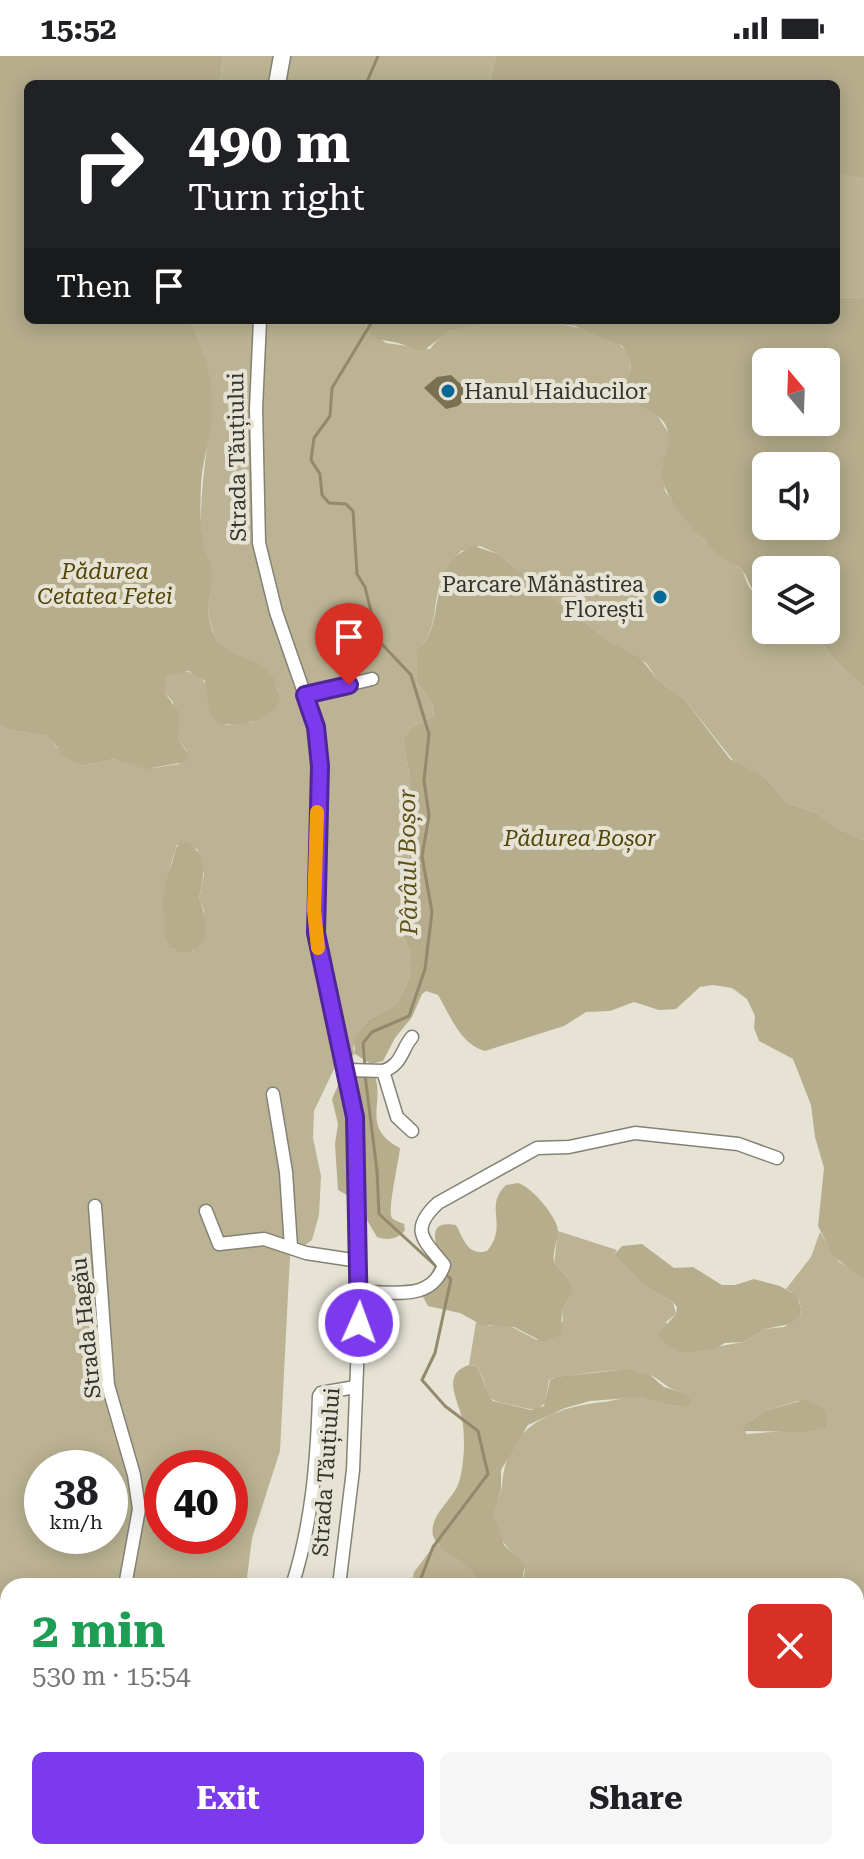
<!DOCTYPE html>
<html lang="en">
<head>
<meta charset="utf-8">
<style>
	body { margin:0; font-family:"Roboto Serif",serif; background:#f6f6f6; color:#202124; height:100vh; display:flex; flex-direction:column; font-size:30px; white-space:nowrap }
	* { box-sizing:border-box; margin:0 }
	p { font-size:26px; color:#757577 }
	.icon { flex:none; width:44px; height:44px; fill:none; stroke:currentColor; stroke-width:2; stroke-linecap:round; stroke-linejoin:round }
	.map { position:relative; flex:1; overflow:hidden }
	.panel { position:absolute; left:0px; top:1522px; width:864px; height:282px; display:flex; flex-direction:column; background:#fff; border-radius:24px 24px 0 0; box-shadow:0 4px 20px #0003 }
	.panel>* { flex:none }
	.top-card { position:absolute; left:24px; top:24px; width:816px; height:244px; border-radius:12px; box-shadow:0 4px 20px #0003; background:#202124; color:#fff; overflow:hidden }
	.needle { width:52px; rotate:341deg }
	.buttons { position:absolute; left:752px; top:292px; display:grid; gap:16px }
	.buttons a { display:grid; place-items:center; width:88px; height:88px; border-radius:12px; background:#fff; box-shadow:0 4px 20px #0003; font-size:40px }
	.speed { position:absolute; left:24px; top:1394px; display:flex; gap:16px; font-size:40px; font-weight:700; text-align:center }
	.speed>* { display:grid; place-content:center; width:104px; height:104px; border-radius:50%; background:#fff; box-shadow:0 4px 20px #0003; line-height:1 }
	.speed small { font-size:20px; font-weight:400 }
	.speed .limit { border:12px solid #d22; background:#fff; color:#111 }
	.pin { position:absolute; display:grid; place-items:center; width:68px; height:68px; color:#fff; margin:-82px -34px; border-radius:50% 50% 50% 0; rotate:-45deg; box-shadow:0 0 8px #0007 }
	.pin .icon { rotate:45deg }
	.me { position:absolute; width:88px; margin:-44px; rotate:2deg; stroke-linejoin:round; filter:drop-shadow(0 0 6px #0008) }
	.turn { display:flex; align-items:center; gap:28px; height:168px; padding:0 32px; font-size:36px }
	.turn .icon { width:104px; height:104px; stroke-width:2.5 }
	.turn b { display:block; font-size:56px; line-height:68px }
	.then { display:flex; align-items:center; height:76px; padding:0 32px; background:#0003; gap:16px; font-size:30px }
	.round { display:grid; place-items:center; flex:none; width:84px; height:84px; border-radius:12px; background:#f6f6f6 }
	.headline { display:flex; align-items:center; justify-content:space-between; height:136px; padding:0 32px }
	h1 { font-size:48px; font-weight:700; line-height:60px; color:#1e9e55 }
	.action { display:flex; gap:16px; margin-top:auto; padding:16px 32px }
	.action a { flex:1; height:92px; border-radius:12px; background:#7c3aed; color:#fff; font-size:32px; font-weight:700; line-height:92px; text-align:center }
	.action a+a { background:#f6f6f6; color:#202124 }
	.status { display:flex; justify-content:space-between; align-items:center; height:56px; padding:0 40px; background:#fff; direction:ltr }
	.status svg { height:22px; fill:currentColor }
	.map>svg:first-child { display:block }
	.green { fill:#bbb393; fill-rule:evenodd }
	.forest { fill:#b5ad8c; fill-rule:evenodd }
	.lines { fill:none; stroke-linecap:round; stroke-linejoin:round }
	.stream { stroke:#928a6a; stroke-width:3 }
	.building { fill:#797152 }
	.minor-casing { stroke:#848175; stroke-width:15 }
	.major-casing { stroke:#848175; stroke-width:19 }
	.minor { stroke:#fff; stroke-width:12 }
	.major { stroke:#fff; stroke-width:16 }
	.route-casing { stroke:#51269a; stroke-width:20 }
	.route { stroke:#7c3aed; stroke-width:14 }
	.slow { stroke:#f59e0b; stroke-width:14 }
	.poi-dot { fill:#076998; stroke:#e6e3d5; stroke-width:3 }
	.labels { text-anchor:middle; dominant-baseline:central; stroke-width:8; stroke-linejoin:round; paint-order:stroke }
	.poi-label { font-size:22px; fill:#34332d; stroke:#e6e3d5; text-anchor:start }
	.street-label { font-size:22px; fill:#34332d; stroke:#e6e3d5 }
	.park-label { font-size:22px; font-style:italic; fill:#514407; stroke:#e6e3d5 }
	.water-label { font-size:24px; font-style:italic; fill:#5e5118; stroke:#e6e3d5 }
</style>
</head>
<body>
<div class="status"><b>15:52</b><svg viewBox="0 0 49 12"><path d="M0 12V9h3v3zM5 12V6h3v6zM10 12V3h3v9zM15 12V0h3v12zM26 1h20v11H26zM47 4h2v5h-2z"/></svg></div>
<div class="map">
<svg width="864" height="1803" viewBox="0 0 864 1803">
	<rect width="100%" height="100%" fill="#e6e3d5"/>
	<g class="green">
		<path d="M223,0H496L489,28H220Z"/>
		<path d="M839,116L864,122V241L836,242V117Z"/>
		<path d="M189,264H365L367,273L386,287L430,293C436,285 444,277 453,273C489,258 593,263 622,291C636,304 629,311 629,325C629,330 632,338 633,343L655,356L670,379V392L662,410L665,435L705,486L742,514L749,531L758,541L766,543V574H814L830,599L864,632V784L834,771L819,758L787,747L766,722L735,707L685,644L658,624L646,607L606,583L498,498L480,490L461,495C453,505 445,516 440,528C433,547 437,581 417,593V626L432,647L434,660L410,672L403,683L410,721L411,777L401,875L411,898V918L397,948L368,964L360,974L353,992L355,998L335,1011L314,1055L313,1082L321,1120L319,1159L312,1184L290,1200L280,1395L252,1482L246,1530H8V1796H257L268,1803H0V669L9,674L49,680L56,691L83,710L114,703L153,712L179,708L187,695L178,683L173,646L165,637V624L169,619C193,608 214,625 209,651L226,669L253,666L278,634C260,588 219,613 210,565C206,549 213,532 212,516C212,509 209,505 206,499C202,488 201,474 201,462C201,391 228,332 189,264ZM177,789L197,793L204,818L199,843L204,855L205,880L193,895L174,894C154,865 166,821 177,789ZM42,1412H110V1480H42ZM162,1412H230V1480H162Z"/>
		<path d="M558,1175L617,1194L614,1199L644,1230L673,1246L676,1258L666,1266L682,1297L743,1286L765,1273L784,1271L800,1260C803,1247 797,1239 786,1233L811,1201L820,1176L839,1206L856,1215L864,1223V1803H500L497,1796H856V1530H521L525,1514C516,1496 497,1487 493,1464C491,1451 501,1441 502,1429C506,1371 550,1352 603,1346C615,1345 627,1340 639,1341C652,1341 667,1348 680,1351L684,1337C664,1332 665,1326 650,1319C628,1308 581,1319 555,1321L549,1324L545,1347L538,1353C528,1354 522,1351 512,1349C471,1341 495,1334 476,1310L469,1309L476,1266L489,1270L508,1269L537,1284L563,1265L562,1254L572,1239L568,1222L554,1207ZM798,1345L828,1362L827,1372L746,1378L745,1368L767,1354Z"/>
		<path d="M436,1487C453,1501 475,1505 478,1530H411L414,1516Z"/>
	</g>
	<g class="forest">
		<path d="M0,0H223L220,28H28V264H189C206,292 216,337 211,369C208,390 202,408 201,429C200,449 200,471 204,490C205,498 211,504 212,513C214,529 207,545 209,561C216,618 277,585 279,647C267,665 240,672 219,667L210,658L205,625L189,615L169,619L165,624V637L179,657L178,683L189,699L185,706L146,713L114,703L83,710L65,701L48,680L9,674L0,669Z"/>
		<path d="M496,0H864V122L836,117V28H489Z"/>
		<path d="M864,241V632L830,599L814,574H826V514H766V543C748,538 752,524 740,512C735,508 729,506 724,503C706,489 664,443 662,421C659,401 676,389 665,368C656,353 635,353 629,336C622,319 641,314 622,290L575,270L518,264H836V242ZM766,306H826V366H766ZM766,410H826V470H766Z"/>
		<path d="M365,264H491L449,275L423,295C414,294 407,289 398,287C381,283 369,286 365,264Z"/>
		<path d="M474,490L498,498L606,583L641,603L658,624L685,644L730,703L766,722L787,747L819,758L834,771L864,784V1223L834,1201L818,1170L824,1112L815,1081L811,1049L793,1003L759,985L754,972L755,960L747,943L732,932L713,929L700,931L676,953L659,954L634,946L610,955L586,956L564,970L485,995C460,988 450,959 438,939L426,935L422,938L412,961L395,982L383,1005L371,1008L355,998L354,986L360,974L368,964L397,948L411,918V898L401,875L411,777L410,721L403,683L410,672L434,660L432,647L417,626V593C448,575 423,508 474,490Z"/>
		<path d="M181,786H188C210,803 203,821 199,843C204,855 207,867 205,880C201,898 175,903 167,885C163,876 163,858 163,847C162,829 172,810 176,792Z"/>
		<path d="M351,1017L374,1018C386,1047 360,1071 400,1092C399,1104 387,1155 392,1162C395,1165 400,1166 404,1168L405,1174C399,1183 387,1185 377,1181L355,1144L338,1134L335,1088L338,1068L332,1043L340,1025Z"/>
		<path d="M518,1127C531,1130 558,1162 558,1175C558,1186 552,1196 554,1207L568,1222L572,1234V1239L562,1254L561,1278L543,1286L514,1271L482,1269L460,1257L428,1250L422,1239C425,1226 434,1216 436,1203C439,1186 424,1164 456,1169C464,1183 467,1200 487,1195C509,1169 483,1151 506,1129Z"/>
		<path d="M642,1188L674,1212L693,1211L722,1229H735L754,1223L780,1230L797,1240L801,1253L800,1260L790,1268L765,1273L743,1286L725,1287L714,1293L682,1297L660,1283L659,1277L676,1258L677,1251L673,1246L644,1230L614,1199L622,1190Z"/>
		<path d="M469,1309L476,1310C485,1321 483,1335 493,1345L531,1354L544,1350L550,1324L555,1321L629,1313L649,1318L664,1331L684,1337L691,1344V1349L680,1351L641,1341L590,1345L565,1352L528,1369L501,1414V1433L493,1458L504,1489L525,1509L521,1530H478C474,1500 444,1504 433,1480C429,1460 449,1447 457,1431C462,1421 463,1405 464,1394C464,1384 464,1372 462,1363C459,1345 440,1318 469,1309Z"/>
		<path d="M804,1344L822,1351L828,1363L827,1372L801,1376L743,1375L745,1368L767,1354Z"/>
	</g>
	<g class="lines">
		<g class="stream">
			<path d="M366,28L378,0"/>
			<path d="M365,1011L363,987L372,976L409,960L425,913L432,856L422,800L429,760L424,724L429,678L411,619L378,584L365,531L357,518L353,455L346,448L329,447L322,439L320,418L311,404L314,382L330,360L332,332L373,264"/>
			<path d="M365,1019L377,1115L379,1158L438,1212"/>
			<path d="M418,1530L433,1491L488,1418L478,1375L445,1350L422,1324L435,1297L451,1223L444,1217"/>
			<path d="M417,1796L422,1803"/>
		</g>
	</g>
	<path class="building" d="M451,319L471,338L458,350L446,353L424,332L437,321Z"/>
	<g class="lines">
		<defs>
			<g id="minor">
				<path d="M260,264L256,353L259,487L276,556L316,671L320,710L316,877L355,1061L360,1236L353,1414L339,1530"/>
				<path d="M305,639L372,623"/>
				<path d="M347,1014L383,1015L397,1061L412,1075"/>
				<path d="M383,1015C402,1009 401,994 412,981"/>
				<path d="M273,1038L286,1116L291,1191"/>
				<path d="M95,1150L108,1329L134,1419L139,1453L125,1530"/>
				<path d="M206,1155L219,1188L264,1183L306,1197L359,1205"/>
				<path d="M360,1236C395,1235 431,1246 444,1209C423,1183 409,1174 438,1147L537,1092L569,1091L635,1077L738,1088L777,1102"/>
				<path d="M292,1530C312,1468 317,1405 319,1340L321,1337L355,1331"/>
				<path d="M0,1728L8,1727"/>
				<path d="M245,1796L255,1803"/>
				<path d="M387,1796L392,1803"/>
				<path d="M605,1796L607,1803"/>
				<path d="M464,1799H475L481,1803"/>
			</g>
			<path id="major" d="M277,28L282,0"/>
		</defs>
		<use href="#minor" class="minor-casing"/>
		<use href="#major" class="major-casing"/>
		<use href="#minor" class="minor"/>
		<use href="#major" class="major"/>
	</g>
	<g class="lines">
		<defs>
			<path id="route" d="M349,629L305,639L316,671L320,710L316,877L355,1061L359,1267"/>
		</defs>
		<use href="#route" class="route-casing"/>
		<use href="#route" class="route"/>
		<path class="slow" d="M317,756L314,854L318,892"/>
	</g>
	<g class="poi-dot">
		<circle cx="448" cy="335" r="8"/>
		<circle cx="660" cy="541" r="8"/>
	</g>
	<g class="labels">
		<g class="poi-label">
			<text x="464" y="335">Hanul Haiducilor</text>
			<text x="644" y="528" text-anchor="end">Parcare Mănăstirea<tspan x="644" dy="25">Florești</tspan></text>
		</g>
		<g class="street-label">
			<text transform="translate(237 401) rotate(-91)">Strada Tăuțiului</text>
			<text transform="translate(86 1272) rotate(-96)">Strada Hagău</text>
			<text transform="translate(326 1416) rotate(-86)">Strada Tăuțiului</text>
		</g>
		<g class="park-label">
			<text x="105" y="515">Pădurea<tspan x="105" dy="25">Cetatea Fetei</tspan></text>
			<text x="580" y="782">Pădurea Boșor</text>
		</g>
		<g class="water-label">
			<text transform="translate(408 806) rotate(-91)">Pârâul Boșor</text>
		</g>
	</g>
</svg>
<div class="buttons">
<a><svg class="needle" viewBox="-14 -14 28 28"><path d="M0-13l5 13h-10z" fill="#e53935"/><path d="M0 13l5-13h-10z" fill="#757577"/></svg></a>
<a><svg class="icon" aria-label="sound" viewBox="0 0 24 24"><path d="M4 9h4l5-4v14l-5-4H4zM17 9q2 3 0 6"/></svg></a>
<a><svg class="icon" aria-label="layers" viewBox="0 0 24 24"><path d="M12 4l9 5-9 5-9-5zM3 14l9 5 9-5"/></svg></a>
</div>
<div class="speed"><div>38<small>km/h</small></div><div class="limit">40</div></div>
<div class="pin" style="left:349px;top:629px;background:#d93025"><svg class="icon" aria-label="arrive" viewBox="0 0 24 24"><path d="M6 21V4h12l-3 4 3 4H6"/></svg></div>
<svg class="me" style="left:359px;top:1267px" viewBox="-20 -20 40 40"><circle r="17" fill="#7c3aed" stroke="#fff" stroke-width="3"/><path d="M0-11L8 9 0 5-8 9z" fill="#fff"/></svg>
<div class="top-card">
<div class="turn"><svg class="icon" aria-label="right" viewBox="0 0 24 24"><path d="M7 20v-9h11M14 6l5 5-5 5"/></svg><div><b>490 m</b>Turn right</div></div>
<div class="then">Then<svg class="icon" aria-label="arrive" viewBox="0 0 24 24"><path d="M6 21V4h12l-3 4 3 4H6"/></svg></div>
</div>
<section class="panel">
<div class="headline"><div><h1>2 min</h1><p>530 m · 15:54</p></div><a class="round" style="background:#d93025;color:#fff"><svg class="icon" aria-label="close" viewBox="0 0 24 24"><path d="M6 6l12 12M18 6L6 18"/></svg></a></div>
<div class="action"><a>Exit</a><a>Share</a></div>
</section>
</div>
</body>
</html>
